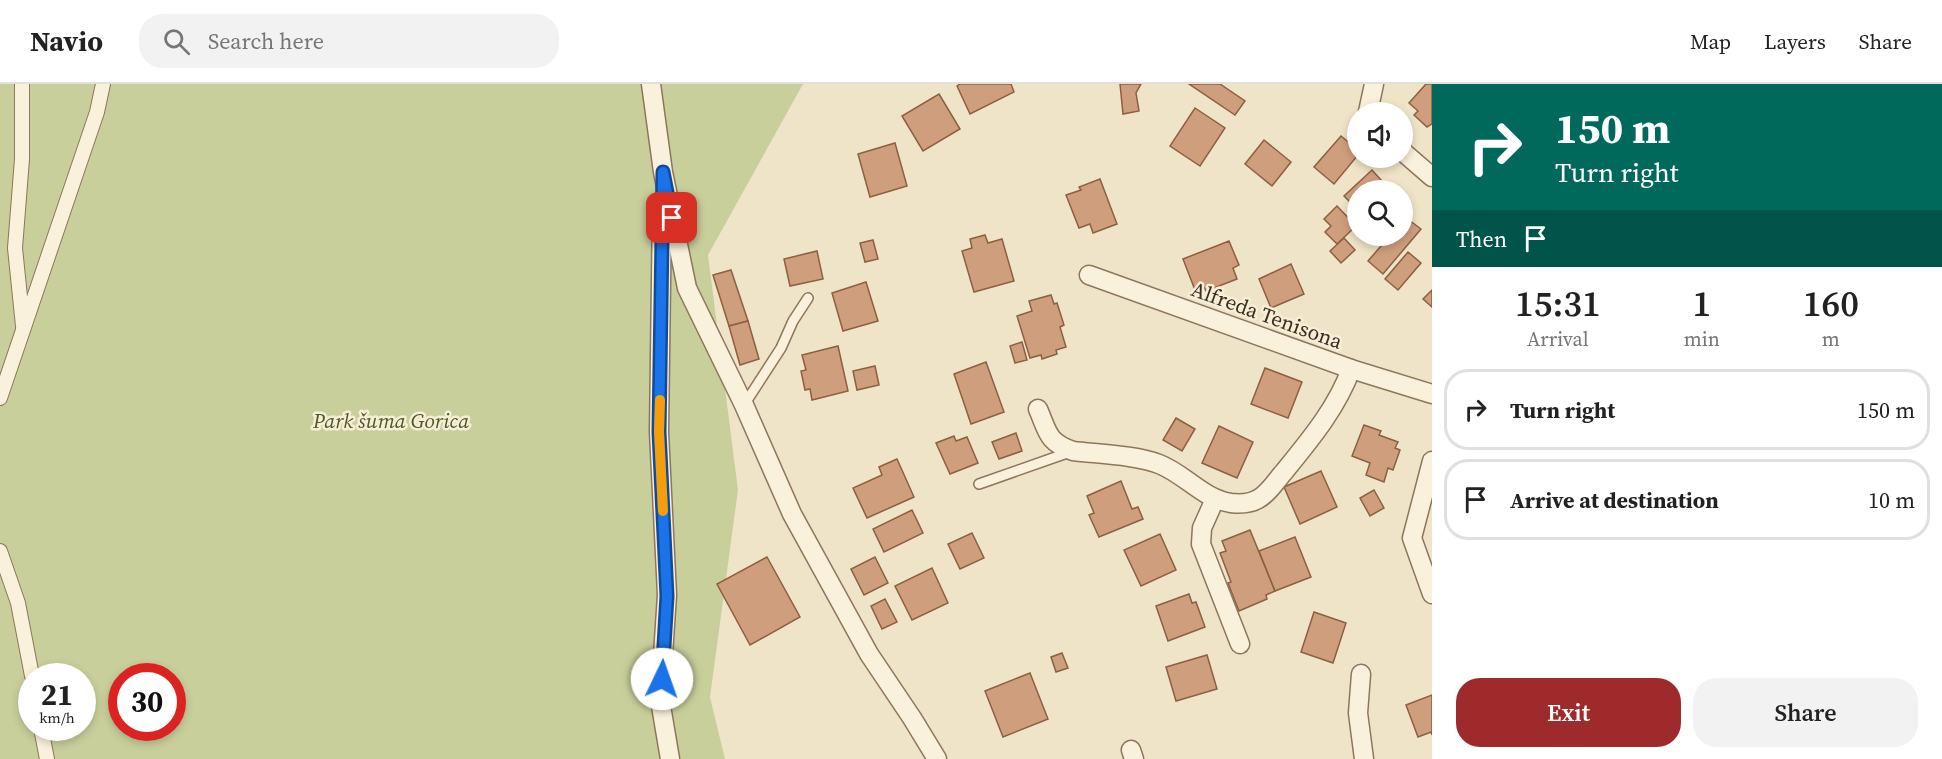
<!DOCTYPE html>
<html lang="en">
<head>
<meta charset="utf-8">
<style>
	body { margin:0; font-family:"Source Serif 4",serif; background:#f2f2f2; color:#222; height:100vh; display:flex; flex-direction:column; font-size:22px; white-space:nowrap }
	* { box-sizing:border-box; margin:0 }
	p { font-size:20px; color:#767676 }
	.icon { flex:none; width:33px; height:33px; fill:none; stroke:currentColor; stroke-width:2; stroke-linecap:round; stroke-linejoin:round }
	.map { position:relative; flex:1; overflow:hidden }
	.sheet { display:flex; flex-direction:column; background:#fff; width:510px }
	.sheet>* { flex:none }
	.guide { background:#00695c; color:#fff; overflow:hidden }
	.tools { position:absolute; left:1347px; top:18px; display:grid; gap:12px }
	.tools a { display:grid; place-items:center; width:66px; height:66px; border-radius:50%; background:#fff; box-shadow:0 3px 9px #0003; font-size:30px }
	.speed { position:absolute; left:18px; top:579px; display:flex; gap:12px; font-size:30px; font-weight:700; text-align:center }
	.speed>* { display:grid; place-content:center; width:78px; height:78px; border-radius:50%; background:#fff; box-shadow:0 3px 9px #0003; line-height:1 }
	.speed small { font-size:15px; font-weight:400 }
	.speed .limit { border:9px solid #d22; background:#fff; color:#111 }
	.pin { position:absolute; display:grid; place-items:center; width:51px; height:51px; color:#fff; margin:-26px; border-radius:12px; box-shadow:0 3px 9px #0006 }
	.me { position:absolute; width:66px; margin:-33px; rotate:3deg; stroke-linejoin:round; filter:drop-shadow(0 0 4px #0008) }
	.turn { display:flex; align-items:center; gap:21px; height:126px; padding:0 24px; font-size:27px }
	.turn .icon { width:78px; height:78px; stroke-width:2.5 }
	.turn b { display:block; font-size:42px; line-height:51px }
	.then { display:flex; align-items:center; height:57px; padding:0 24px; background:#0003; gap:12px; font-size:22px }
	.eta { display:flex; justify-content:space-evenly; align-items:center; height:102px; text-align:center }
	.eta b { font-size:36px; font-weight:600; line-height:42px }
	.action { display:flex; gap:12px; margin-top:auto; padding:12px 24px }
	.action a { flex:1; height:69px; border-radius:24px; background:#9e2a2b; color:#fff; font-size:24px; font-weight:600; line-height:69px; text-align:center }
	.action a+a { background:#f2f2f2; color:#222 }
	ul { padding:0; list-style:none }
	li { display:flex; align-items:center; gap:18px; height:81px; margin:0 12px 9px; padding:0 12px; border:3px solid #e0e0e0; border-radius:24px }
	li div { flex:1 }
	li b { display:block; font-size:22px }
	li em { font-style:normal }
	header { display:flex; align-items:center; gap:36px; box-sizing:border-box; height:84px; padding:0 30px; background:#fff; border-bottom:2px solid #e0e0e0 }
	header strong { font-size:28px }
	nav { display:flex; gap:33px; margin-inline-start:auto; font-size:21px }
	.search { width:420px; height:54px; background:#f2f2f2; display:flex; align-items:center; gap:15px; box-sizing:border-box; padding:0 21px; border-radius:24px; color:#767676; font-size:22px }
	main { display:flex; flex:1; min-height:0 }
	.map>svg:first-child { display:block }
	.green { fill:#c9cf9b; fill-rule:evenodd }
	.building { fill:#cf9f7d; stroke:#8d5f41; stroke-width:1.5 }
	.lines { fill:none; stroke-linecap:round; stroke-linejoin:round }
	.service-casing { stroke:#8d765c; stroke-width:12 }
	.pedestrian-casing { stroke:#8d765c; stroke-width:16 }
	.minor-casing { stroke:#8d765c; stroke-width:21 }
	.service { stroke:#faf1dc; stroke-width:9 }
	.pedestrian { stroke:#faf1dc; stroke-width:14 }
	.minor { stroke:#faf1dc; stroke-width:18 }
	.route-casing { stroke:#114b97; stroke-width:15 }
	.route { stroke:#1a73e8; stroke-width:10 }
	.slow { stroke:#f59e0b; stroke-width:10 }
	.labels { text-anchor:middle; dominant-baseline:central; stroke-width:5; stroke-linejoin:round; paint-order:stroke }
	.street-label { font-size:21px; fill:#3d2e20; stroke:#f7eed8 }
	.park-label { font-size:21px; font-style:italic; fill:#4d5a26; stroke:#f7eed8 }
</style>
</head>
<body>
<header>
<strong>Navio</strong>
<div class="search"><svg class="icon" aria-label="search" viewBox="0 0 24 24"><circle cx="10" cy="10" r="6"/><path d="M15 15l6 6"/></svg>Search here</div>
<nav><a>Map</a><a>Layers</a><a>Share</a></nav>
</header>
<main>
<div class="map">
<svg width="1432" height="675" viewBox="0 0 1432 675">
	<rect width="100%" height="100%" fill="#f0e4c8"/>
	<path class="green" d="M0,0H803L708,171L738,406L710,613L725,675H0ZM32,592H82V644H32ZM122,592H172V644H122Z"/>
	<g class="building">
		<path d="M960,0H1011L1014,8L970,30L957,2Z"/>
		<path d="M1120,0H1141L1136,9L1139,27L1123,30Z"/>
		<path d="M1189,0H1220L1245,17L1235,31Z"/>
		<path d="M1426,0H1432V40L1427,43L1414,31L1418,27L1409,19Z"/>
		<path d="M939,10L960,45L923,67L902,32Z"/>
		<path d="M1195,24L1225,44L1200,82L1170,62Z"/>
		<path d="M1341,52L1358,66V71L1334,100L1314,83Z"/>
		<path d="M1264,56L1291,78L1272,102L1245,80Z"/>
		<path d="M895,59L907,102L870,113L858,70Z"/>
		<path d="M1372,86L1390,106H1358V126L1344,112Z"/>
		<path d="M1100,95L1117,140L1093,149L1090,140L1079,144L1066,111L1081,106L1079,103Z"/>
		<path d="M1337,122L1356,142L1337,160L1325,148L1331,142L1324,135Z"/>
		<path d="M1405,133L1421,145L1383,190L1368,177L1387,155L1383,152H1402V136Z"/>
		<path d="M985,151L988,159L1002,155L1014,197L974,208L962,167L972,164L970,155Z"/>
		<path d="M1344,154L1355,166L1341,179L1330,167Z"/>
		<path d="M873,156L878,175L865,178L860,159Z"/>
		<path d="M1229,157L1239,181L1233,184L1237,195L1206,207L1204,203L1195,206L1183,175Z"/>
		<path d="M817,167L823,195L790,202L784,175Z"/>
		<path d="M1408,168L1421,179L1398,206L1385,195Z"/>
		<path d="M1291,180L1304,210L1271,224L1259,195Z"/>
		<path d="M731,186L748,237L729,242L713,191Z"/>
		<path d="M866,198L878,237L843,247L832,209Z"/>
		<path d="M1432,206V223L1423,215Z"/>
		<path d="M1051,211L1054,220L1057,219L1064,241L1060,243L1066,263L1056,266L1057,270L1042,275L1041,271L1030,274L1017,232L1032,227L1029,217Z"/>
		<path d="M748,237L759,275L740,281L729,242Z"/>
		<path d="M1022,258L1027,276L1015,279L1010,262Z"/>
		<path d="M838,262L848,307L812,316L810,305L805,306L801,287L806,286L802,271Z"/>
		<path d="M986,278L1004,328L971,340L954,290Z"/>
		<path d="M875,282L879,301L857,306L853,287Z"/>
		<path d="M1265,284L1302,298L1288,334L1251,320Z"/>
		<path d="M1176,334L1195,345L1182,367L1163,356Z"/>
		<path d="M1364,341L1381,347L1379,351L1398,358L1395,364L1400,366L1393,386L1388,384L1384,398L1366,391L1370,379L1352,372Z"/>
		<path d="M1219,342L1253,358L1237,394L1202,379Z"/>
		<path d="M1016,349L1022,367L999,375L992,358Z"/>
		<path d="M954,352L956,357L967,353L978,379L950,390L936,359Z"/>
		<path d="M897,375L914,413L867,434L853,404L882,391L879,383Z"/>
		<path d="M1321,387L1337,423L1300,440L1284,403Z"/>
		<path d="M1121,397L1132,425L1138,423L1143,435L1099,453L1089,431L1094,429L1087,412Z"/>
		<path d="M1374,406L1384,424L1370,432L1360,414Z"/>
		<path d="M912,426L923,449L884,468L873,445Z"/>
		<path d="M1250,446L1275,507L1266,511L1267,515L1239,527L1228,499L1231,498L1220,469L1226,467L1222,457Z"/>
		<path d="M972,449L984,474L960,485L948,460Z"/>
		<path d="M1160,450L1176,486L1141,502L1124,466Z"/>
		<path d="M1295,453L1311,493L1275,507L1259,467Z"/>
		<path d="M767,473L800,533L750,561L717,500Z"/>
		<path d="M875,473L888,499L864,511L851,485Z"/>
		<path d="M932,484L948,519L912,536L895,502Z"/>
		<path d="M1189,510L1192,519L1196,518L1205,543L1168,557L1156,522Z"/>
		<path d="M885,515L897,538L882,545L871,522Z"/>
		<path d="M1314,528L1346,539L1333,579L1301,568Z"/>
		<path d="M1062,569L1068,584L1056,588L1051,573Z"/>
		<path d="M1207,571L1217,605L1176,617L1166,583Z"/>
		<path d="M1030,589L1048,635L1003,653L985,607Z"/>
		<path d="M1432,611V651L1431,648L1418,653L1406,621Z"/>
	</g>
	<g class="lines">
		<defs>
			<g id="service">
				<path d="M744,321L781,264L793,237L808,214"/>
				<path d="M979,400L1070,368"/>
			</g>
			<g id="pedestrian">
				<path d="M22,0V75L15,164L23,242"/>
				<path d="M0,314L97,28L103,0"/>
				<path d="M0,467L18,519L32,592"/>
				<path d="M41,644L47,675"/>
			</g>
			<g id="minor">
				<path d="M651,0L663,88L687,204L744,321L792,430L869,570L912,634L937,675"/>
				<path d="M1368,28L1374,0"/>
				<path d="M1402,67L1432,93"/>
				<path d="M662,123L659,348L667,511L660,616L670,675"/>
				<path d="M1089,191L1351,285L1432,310"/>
				<path d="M1038,325C1048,348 1047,358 1073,367C1098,370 1136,371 1159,380C1185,390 1203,415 1231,419C1240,420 1250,420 1258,415C1268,410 1276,397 1283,389C1309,357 1337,324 1351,285"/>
				<path d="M1432,377L1412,454L1432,510"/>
				<path d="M1215,415L1202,444L1201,460L1240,560"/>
				<path d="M1361,590L1358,629L1364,675"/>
				<path d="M1131,666L1134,675"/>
			</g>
		</defs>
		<use href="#service" class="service-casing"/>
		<use href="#pedestrian" class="pedestrian-casing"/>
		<use href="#minor" class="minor-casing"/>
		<use href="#service" class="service"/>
		<use href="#pedestrian" class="pedestrian"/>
		<use href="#minor" class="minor"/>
	</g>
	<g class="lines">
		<defs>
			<path id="route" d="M662,595L667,512L659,348L663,88L672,134"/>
		</defs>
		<use href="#route" class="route-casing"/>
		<use href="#route" class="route"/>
		<path class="slow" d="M660,316L659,348L663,427"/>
	</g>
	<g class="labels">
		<g class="street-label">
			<text transform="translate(1267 231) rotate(20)">Alfreda Tenisona</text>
		</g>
		<g class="park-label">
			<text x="391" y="336">Park šuma Gorica</text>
		</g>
	</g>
</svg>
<div class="tools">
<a><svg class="icon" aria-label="sound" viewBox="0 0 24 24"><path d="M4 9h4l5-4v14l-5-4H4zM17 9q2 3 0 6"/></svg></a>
<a><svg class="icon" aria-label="search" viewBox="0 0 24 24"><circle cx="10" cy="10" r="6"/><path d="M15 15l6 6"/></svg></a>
</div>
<div class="speed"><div>21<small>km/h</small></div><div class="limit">30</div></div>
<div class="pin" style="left:672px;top:134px;background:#d93025"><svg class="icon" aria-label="arrive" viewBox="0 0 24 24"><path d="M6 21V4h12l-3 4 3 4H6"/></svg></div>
<svg class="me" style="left:662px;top:595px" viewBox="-20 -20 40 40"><circle r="19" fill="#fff"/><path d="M0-13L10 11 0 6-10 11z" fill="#1a73e8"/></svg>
</div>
<section class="sheet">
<div class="guide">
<div class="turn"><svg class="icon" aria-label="right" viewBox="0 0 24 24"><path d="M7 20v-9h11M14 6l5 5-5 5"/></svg><div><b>150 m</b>Turn right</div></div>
<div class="then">Then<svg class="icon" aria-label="arrive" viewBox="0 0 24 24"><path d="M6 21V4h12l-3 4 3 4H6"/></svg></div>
</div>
<div class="eta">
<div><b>15:31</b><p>Arrival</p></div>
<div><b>1</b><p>min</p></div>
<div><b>160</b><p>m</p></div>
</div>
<ul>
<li><svg class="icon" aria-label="right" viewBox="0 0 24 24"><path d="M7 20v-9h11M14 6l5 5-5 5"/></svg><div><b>Turn right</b></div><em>150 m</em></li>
<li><svg class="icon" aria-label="arrive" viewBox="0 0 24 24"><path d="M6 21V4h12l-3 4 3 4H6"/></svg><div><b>Arrive at destination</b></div><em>10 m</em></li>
</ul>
<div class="action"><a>Exit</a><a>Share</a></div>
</section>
</main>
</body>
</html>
